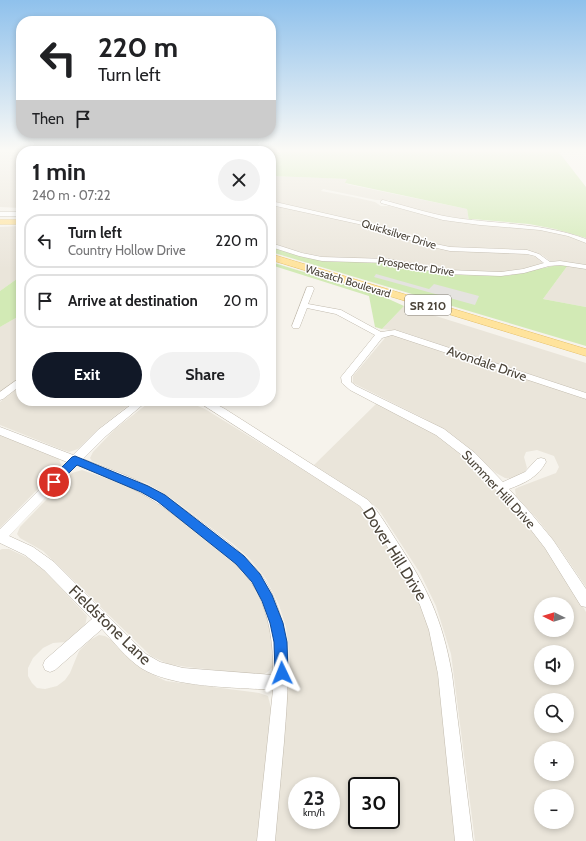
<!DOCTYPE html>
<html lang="en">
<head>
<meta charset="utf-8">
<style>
	body { margin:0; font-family:Cabin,sans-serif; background:#f2f2f2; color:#202124; height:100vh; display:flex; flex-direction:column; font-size:15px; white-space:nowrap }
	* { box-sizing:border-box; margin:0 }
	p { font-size:13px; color:#757577 }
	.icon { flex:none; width:22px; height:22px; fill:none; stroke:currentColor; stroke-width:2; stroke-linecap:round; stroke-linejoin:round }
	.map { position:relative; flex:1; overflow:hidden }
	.side { position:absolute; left:16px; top:146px; width:260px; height:260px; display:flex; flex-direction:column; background:#fff; border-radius:16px; box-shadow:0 2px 6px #0003 }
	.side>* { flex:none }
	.banner { position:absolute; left:16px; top:16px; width:260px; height:122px; border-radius:16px; box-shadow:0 2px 6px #0003; background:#fff; color:#202124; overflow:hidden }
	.needle { width:26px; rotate:275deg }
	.fabs { position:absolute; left:534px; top:597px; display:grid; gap:8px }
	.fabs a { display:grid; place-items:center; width:40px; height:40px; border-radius:50%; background:#fff; box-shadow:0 2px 6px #0003; font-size:20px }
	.speed { position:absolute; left:288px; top:777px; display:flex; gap:8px; font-size:20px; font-weight:700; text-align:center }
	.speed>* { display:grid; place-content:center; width:52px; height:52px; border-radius:50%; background:#fff; box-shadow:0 2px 6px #0003; line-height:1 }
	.speed small { font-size:10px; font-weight:400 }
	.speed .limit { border:2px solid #111; border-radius:6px; background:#fff; color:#111 }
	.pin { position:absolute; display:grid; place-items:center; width:34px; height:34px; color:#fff; margin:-17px; border:2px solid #fff; border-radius:50%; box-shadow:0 1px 4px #0007 }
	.me { position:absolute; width:44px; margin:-22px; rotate:358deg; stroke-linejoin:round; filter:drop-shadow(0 0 3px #0008) }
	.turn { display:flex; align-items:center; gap:14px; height:84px; padding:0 16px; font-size:18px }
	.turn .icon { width:52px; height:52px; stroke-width:2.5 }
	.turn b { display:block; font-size:28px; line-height:34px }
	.then { display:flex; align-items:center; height:38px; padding:0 16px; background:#0003; gap:8px; font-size:15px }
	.round { display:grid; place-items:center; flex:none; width:42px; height:42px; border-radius:21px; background:#f2f2f2 }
	.head { display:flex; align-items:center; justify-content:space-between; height:68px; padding:0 16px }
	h1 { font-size:24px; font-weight:700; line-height:30px }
	.cta { display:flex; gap:8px; margin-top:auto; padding:8px 16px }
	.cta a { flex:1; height:46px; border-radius:24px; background:#111827; color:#fff; font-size:16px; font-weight:700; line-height:46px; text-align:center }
	.cta a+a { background:#f2f2f2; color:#202124 }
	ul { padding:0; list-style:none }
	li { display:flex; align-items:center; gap:12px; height:54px; margin:0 8px 6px; padding:0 8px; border:2px solid #e0e0e0; border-radius:16px }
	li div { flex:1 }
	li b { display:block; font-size:15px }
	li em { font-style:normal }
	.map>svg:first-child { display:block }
	.residential { fill:#eae5da; fill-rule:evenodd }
	.green { fill:#d2eab5 }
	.parking { fill:#e5e3e0 }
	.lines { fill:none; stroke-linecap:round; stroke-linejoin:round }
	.minor-casing { stroke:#c2bbae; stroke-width:1 }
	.major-casing { stroke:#e6c16a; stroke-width:1 }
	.minor { fill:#fff; fill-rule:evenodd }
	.major { fill:#ffe39c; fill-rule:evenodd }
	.route { fill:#1a73e8; stroke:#114b97 }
	.labels { text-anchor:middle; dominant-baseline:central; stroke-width:3; stroke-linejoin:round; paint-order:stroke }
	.far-street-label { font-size:11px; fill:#4b4439; stroke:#fff }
	.shield { fill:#fff; stroke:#817c74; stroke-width:1 }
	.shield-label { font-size:12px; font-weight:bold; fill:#4b4439 }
	.street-label { font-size:13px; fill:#4b4439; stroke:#fff }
	.near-street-label { font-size:16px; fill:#4b4439; stroke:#fff }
</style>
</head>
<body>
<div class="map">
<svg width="586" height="841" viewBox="0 0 586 841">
	<rect width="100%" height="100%" fill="#f6f3ec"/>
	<g class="residential">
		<path d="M0,151H21V208L0,207Z"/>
		<path d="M271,176L348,179L346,184L467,209L469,221L436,215L392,203L389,200H376L323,189L321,191L353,197L375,202L381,206H389L452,221L517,226L567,235L586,243V265L550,261L542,255L526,250L449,247L432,244L374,225L271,201Z"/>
		<path d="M271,204L365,225L428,246L449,250L525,254L539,258L542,262V263L531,267L503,272L449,271L386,259L332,258L308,254L271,244Z"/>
		<path d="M21,226V276L0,291V227Z"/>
		<path d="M568,265L586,269V307L543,299Z"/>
		<path d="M404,306L586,363V393L400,331L382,329Z"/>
		<path d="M21,315V377L0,393V327Z"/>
		<path d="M390,335H394L586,399V587L560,549L538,520L516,496L515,489L519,487L556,473L559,467L554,456L537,450L526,452L524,457L527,468L525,472L511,479L505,478L496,473L470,449L452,435L425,419L353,383V376L385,338Z"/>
		<path d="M21,385V401H134L102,426L78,449L69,452L60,449L0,425V402Z"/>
		<path d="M151,401H186L205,409L318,479L351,498L363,508L407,578L422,609L432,639L439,685L455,841H275L290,660L286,627L279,605L266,579L250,559L232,543L172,499L148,484L92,461L90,458L93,452L115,429ZM297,786H331V820H297ZM357,786H391V820H357Z"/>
		<path d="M377,403L446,440L465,455L491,481L542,541L579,599L586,612V841H475L451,654L436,606L420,573L379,510L364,497L314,465ZM541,604H567V630H541ZM541,652H567V678H541ZM541,700H567V726H541ZM541,748H567V774H541ZM541,796H567V822H541Z"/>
		<path d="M0,435L59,459L61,465L0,528Z"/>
		<path d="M82,470L129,486L145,495L176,516L236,565L251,582L262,604L272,632L274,665L269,671L263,675L187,667L168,664L151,656L43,551L20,538L17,534L20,527L72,473Z"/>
		<path d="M2,549H9L26,557L40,566L87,616L85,626L66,642L53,643L43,648L33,658L28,668V676L32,683L37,688L45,689L57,686L65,680L70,673L79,651L90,640L99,635L105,636L112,640L129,658L145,671L166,681L259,693L268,696L271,708L257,841H0V550Z"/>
	</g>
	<g class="green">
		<path d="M271,151H558L586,187V238L555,229L529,224L472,219V221H469L467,209L345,183L347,179L271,176Z"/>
		<path d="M271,247L321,260L378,262L397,264L443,274L459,275L507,276L553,266L568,265L543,299L586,307V346L271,252Z"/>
		<path d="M271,262L382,296L404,306L382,329L375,327L369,296L271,265Z"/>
		<path d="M21,276V315L0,327V291Z"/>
	</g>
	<path class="parking" d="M376,274L429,289L434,284L479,296L475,305L374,277Z"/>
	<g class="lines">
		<defs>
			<g id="minor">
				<path d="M383,200C410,207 436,216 463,219C505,224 546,224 586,239V243L568,236L540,230L480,225L443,220L381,203V201Z"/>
				<path d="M271,201L367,223L431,243L450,247L527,250L539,254L550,262L560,261L586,265V269L560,265L549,266L524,273L501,276L448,274L388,263L322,261L299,256L271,247V243L302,253L322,257L388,259L448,270L501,272L523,269L544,263L535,256L527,254L450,251L428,246L363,225L271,205Z"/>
				<rect x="0" y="212" width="21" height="4"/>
				<path d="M307,287H313L314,289L308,304L341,310L381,332L395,330L586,393V399L392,335L382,338L351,377V382L356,386L444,429L475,453L503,482L525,472L537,459L541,458L545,459L546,462C538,477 525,483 509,489L529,511L553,540L586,589V607L581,606L545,548L521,517L467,459L436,435L350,390L342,383L341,377L375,335L336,314L307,308L300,326L299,328H293L292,326Z"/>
				<path d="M21,377V385L3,399L0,400V392Z"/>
				<path d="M136,401H147L106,436L83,459C103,467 123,473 142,483C165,494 186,511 207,526C229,543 251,558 266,582C295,632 288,687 284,742C281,775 278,808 275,841H257L273,690C235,687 172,688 141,668C126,658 114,642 102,629L55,670L50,672L45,670L43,665L45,660L92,619L44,570L25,555L0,543V529L67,462L0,435V427L73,455L98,430ZM77,465C96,473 115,479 133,489C154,499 173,514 191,528C216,547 242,564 257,592C270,617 274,647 273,675L183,668L160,662L146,654L54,562L33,547L9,536Z"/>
				<path d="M197,401H210L225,409L368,500C379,512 387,526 396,540C427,587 442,618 452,674L473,841H455L438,674L429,630L420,605L406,578L372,521L360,506Z"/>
			</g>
			<g id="major">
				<rect x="0" y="220" width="21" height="4"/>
				<path d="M271,254L586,349V356L271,260Z"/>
			</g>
		</defs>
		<use href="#minor" class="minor-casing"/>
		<use href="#major" class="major-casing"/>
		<use href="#minor" class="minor"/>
		<use href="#major" class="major"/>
	</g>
	<linearGradient id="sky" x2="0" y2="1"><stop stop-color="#8fc1ec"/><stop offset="0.56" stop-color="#fbfaf6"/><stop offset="1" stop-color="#fbfaf6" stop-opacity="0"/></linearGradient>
	<rect width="586" height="269" fill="url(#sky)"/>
	<path class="route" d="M75,456L148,486L165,495L244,556L260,574L272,595L283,623L287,642L288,673L286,677L282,679L277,677L275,673L274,642L270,623L262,601L252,582L236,564L157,501L141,492L77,465L57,485H50L49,482L50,479L72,457Z"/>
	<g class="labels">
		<g class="far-street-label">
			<text transform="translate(399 234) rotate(17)">Quicksilver Drive</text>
			<text transform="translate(416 266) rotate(9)">Prospector Drive</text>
			<text transform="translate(348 281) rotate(17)">Wasatch Boulevard</text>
		</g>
		<rect class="shield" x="405" y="295" width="46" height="20" rx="3"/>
		<g class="shield-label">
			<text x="428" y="305">SR 210</text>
		</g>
		<g class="street-label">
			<text transform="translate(487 363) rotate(19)">Avondale Drive</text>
			<text transform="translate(499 489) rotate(47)">Summer Hill Drive</text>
		</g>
		<g class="near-street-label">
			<text transform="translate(395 554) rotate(58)">Dover Hill Drive</text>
			<text transform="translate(110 625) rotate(44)">Fieldstone Lane</text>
		</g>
	</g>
</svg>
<div class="fabs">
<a><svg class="needle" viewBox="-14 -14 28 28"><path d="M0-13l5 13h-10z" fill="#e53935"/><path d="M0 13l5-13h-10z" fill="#757577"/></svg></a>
<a><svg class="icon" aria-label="sound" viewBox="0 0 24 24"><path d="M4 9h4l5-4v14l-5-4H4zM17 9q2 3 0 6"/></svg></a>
<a><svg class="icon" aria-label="search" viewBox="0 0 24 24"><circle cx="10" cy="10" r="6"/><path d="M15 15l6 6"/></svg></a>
<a>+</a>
<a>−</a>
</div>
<div class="speed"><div>23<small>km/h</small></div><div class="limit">30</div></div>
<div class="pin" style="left:54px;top:482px;background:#d93025"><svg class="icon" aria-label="arrive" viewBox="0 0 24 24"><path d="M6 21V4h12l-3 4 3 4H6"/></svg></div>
<svg class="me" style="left:282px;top:673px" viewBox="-20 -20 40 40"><path d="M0-17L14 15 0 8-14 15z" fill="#1a73e8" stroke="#fff" stroke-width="4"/></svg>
<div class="banner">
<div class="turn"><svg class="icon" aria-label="left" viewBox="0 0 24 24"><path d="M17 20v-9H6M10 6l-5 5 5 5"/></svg><div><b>220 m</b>Turn left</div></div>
<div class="then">Then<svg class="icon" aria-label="arrive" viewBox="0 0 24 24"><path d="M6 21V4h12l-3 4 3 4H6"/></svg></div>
</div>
<section class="side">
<div class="head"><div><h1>1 min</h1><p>240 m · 07:22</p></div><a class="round"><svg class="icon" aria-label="close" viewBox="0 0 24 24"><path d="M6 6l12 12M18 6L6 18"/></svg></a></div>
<ul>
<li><svg class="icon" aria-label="left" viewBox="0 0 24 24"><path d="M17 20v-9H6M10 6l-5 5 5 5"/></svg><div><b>Turn left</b><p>Country Hollow Drive</p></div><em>220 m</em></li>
<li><svg class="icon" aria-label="arrive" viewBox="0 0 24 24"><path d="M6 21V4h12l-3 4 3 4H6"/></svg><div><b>Arrive at destination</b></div><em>20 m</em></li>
</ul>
<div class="cta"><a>Exit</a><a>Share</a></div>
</section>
</div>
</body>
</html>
